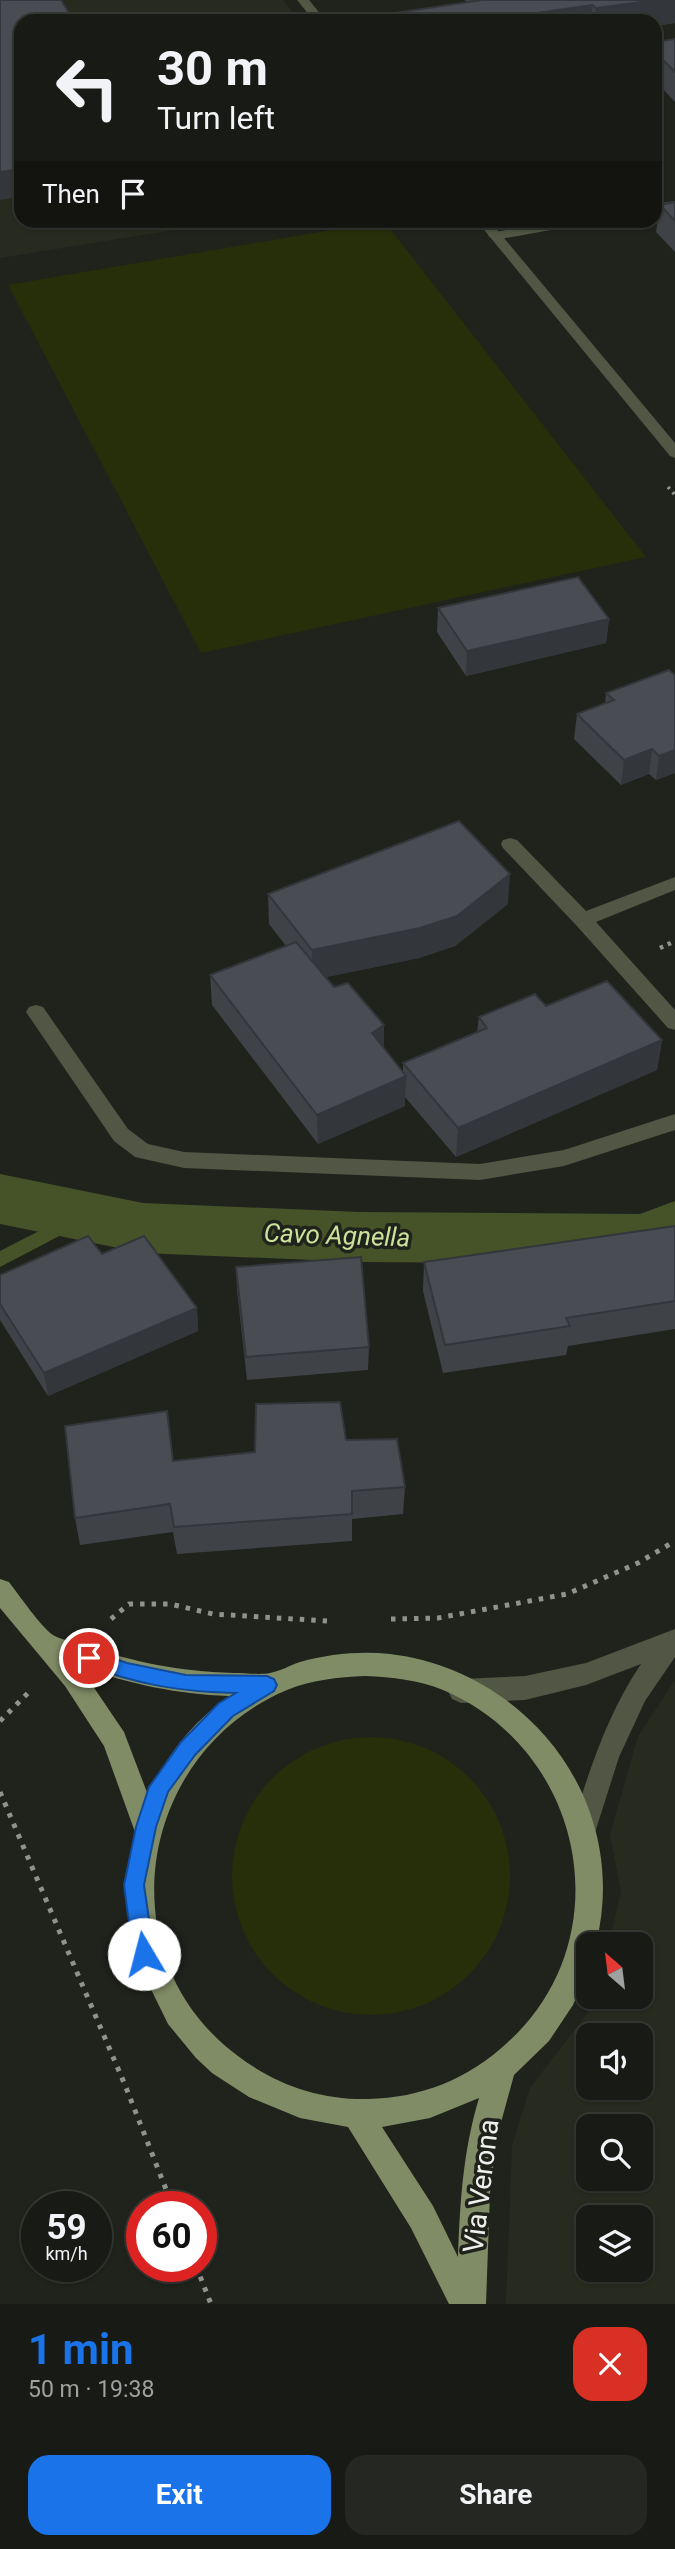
<!DOCTYPE html>
<html lang="en">
<head>
<meta charset="utf-8">
<style>
	body { margin:0; font-family:Roboto,sans-serif; background:#252722; color:#f1f3f6; height:100vh; display:flex; flex-direction:column; font-size:26px; white-space:nowrap }
	* { box-sizing:border-box; margin:0 }
	p { font-size:23px; color:#9fa1a0 }
	.icon { flex:none; width:38px; height:38px; fill:none; stroke:currentColor; stroke-width:2; stroke-linecap:round; stroke-linejoin:round }
	.map { position:relative; height:2304px; overflow:hidden }
	.sheet { display:flex; flex-direction:column; background:#181a15; flex:1 }
	.sheet>* { flex:none }
	.banner { position:absolute; left:14px; top:14px; width:648px; height:214px; border-radius:21px; box-shadow:0 2px 5px #0004,0 0 0 2px #363834; background:#181a15; color:#f1f3f6; overflow:hidden }
	.needle { width:46px; rotate:332deg }
	.buttons { position:absolute; left:576px; top:1932px; display:grid; gap:14px }
	.buttons a { display:grid; place-items:center; width:77px; height:77px; border-radius:14px; background:#181a15; box-shadow:0 2px 5px #0004,0 0 0 2px #363834; font-size:35px }
	.speed { position:absolute; left:21px; top:2191px; display:flex; gap:14px; font-size:35px; font-weight:700; text-align:center }
	.speed>* { display:grid; place-content:center; width:91px; height:91px; border-radius:50%; background:#181a15; box-shadow:0 2px 5px #0004,0 0 0 2px #363834; line-height:1 }
	.speed small { font-size:18px; font-weight:400 }
	.speed .limit { border:10px solid #d22; background:#fff; color:#111 }
	.pin { position:absolute; display:grid; place-items:center; width:60px; height:60px; color:#fff; margin:-30px; border:4px solid #fff; border-radius:50%; box-shadow:0 2px 7px #0007 }
	.me { position:absolute; width:77px; margin:-38px; rotate:352deg; stroke-linejoin:round; filter:drop-shadow(0 0 5px #0008) }
	.turn { display:flex; align-items:center; gap:24px; height:147px; padding:0 28px; font-size:32px }
	.turn .icon { width:91px; height:91px; stroke-width:2.5 }
	.turn b { display:block; font-size:49px; line-height:60px }
	.then { display:flex; align-items:center; height:66px; padding:0 28px; background:#0003; gap:14px; font-size:26px }
	.round { display:grid; place-items:center; flex:none; width:74px; height:74px; border-radius:21px; background:#252722 }
	.overview { display:flex; align-items:center; justify-content:space-between; height:119px; padding:0 28px }
	h1 { font-size:42px; font-weight:700; line-height:52px; color:#1a73e8 }
	.cta { display:flex; gap:14px; margin-top:auto; padding:14px 28px }
	.cta a { flex:1; height:80px; border-radius:21px; background:#1a73e8; color:#fff; font-size:28px; font-weight:700; line-height:80px; text-align:center }
	.cta a+a { background:#252722; color:#f1f3f6 }
	.map>svg:first-child { display:block }
	.built { fill:#272b1f; fill-rule:evenodd }
	.green { fill:#262f0a }
	.lines { fill:none; stroke-linecap:round; stroke-linejoin:round }
	.stream { fill:#465227; fill-rule:evenodd }
	.canal { fill:#465227; fill-rule:evenodd }
	.path-far2 { stroke:#90928d; stroke-width:3.5; stroke-dasharray:2.5 4.5; stroke-linecap:butt }
	.path-far1 { stroke:#90928d; stroke-width:4.5; stroke-dasharray:3.5 5; stroke-linecap:butt }
	.path { stroke:#90928d; stroke-width:5; stroke-dasharray:4.5 7; stroke-linecap:butt }
	.lane { fill:#515744; fill-rule:evenodd }
	.street { fill:#515744; fill-rule:evenodd }
	.primary { fill:#808c66; fill-rule:evenodd }
	.wall { fill:#3f4247 }
	.shaded-wall { fill:#33363a }
	.building { fill:#494d53; stroke:#33363a; stroke-width:2 }
	.route { fill:#1a73e8; stroke:#114b97; stroke-width:2 }
	.labels { text-anchor:middle; dominant-baseline:central; stroke-width:7; stroke-linejoin:round; paint-order:stroke }
	.water-label { font-size:26px; font-style:italic; fill:#cce29b; stroke:#20221c }
	.near-street-label { font-size:28px; fill:#eff0ec; stroke:#20221c }
</style>
</head>
<body>
<div class="map">
<svg width="675" height="2304" viewBox="0 0 675 2304">
	<rect width="100%" height="100%" fill="#20221c"/>
	<g class="built">
		<path d="M0,0H283L299,21H21V220L230,221L0,258Z"/>
		<path d="M675,1680V2304H506L512,2146L530,2088L595,2003L597,1997H640V1944H609L621,1891L610,1835L638,1736ZM588,2035H640V2088H588ZM588,2126H640V2179H588ZM588,2217H640V2270H588Z"/>
	</g>
	<g class="green">
		<path d="M384,221L646,557L201,653L8,285Z"/>
		<circle cx="371" cy="1876" r="139"/>
	</g>
	<g class="lines">
		<path class="stream" d="M82,1209L88,1211L91,1216L88,1221L0,1267V1251Z"/>
		<path class="canal" d="M0,1174L143,1203L360,1212L640,1214L675,1201V1254L646,1264L360,1262L143,1253L0,1224Z"/>
		<path class="path-far2" d="M668,487L675,495"/>
		<path class="path-far1" d="M660,948L675,941"/>
		<g class="path">
			<path d="M111,1619L129,1604H170L213,1614L327,1621"/>
			<path d="M391,1619L438,1618L567,1594L638,1563L675,1541"/>
			<path d="M0,1721L29,1692"/>
			<path d="M0,1792L125,2085L173,2207"/>
			<path d="M196,2266L211,2304"/>
		</g>
		<g class="lane">
			<path d="M675,201V209L654,212V204Z"/>
			<path d="M559,220H590L584,224L495,240L488,236L495,232Z"/>
		</g>
		<g class="street">
			<path d="M297,0H309L326,21H314Z"/>
			<path d="M476,220H489L675,443V458L670,456Z"/>
			<path d="M510,838L517,840L586,911L675,877V890L596,922L675,1010V1030L668,1028L576,925L503,848L501,844L503,840Z"/>
			<path d="M36,1005L43,1007L128,1129L148,1144L184,1152L480,1164L564,1150L675,1114V1130L564,1166L480,1180L184,1168L135,1157L114,1141L26,1012L29,1007Z"/>
			<path d="M675,1629V1657L645,1701L619,1757L592,1842L583,1846L574,1842L570,1833C588,1774 606,1716 641,1664L586,1685L525,1700L461,1703L452,1699L448,1691L452,1683L461,1679L525,1676L586,1663Z"/>
		</g>
		<path class="primary" d="M0,1579L9,1582C19,1595 41,1627 53,1635C61,1640 75,1642 83,1645C138,1663 176,1671 234,1673C245,1673 260,1675 270,1673C281,1671 290,1665 300,1662C329,1654 360,1651 390,1654C530,1671 631,1804 596,1944H588V1970L573,2005L549,2041L514,2075L497,2137L490,2193L486,2304H449L411,2228L348,2127L300,2118L249,2097L212,2073L196,2058L168,2024L144,1975L131,1933L127,1889L135,1832L104,1746L65,1686L0,1608ZM80,1667C131,1684 175,1694 229,1696C193,1722 167,1754 148,1795L124,1732ZM365,1676C392,1677 419,1680 443,1690C585,1750 623,1939 507,2043C468,2079 421,2098 368,2099C321,2100 276,2085 238,2056C105,1958 137,1753 287,1690C311,1680 338,1677 365,1676ZM479,2098C463,2151 460,2202 458,2257L433,2206L382,2127L430,2118Z"/>
	</g>
	<g class="wall">
		<path d="M464,0H675V23L654,26V21H394L395,13L467,2Z"/>
		<path d="M675,39V102L658,84L654,107V42Z"/>
		<path d="M675,202V252L656,232L660,205Z"/>
		<path d="M438,608L609,619L606,643L466,676L437,632Z"/>
		<path d="M675,675V773L656,780L649,774L621,785L574,739L577,714L605,704L606,693Z"/>
		<path d="M268,894L508,904L455,946L419,958L326,977L403,1073V1063L477,1032L479,1017L546,1006L662,1040L657,1070L456,1157L405,1097V1106L318,1144L212,1005L210,975L286,946L269,924Z"/>
		<path d="M675,1226V1329L568,1346L566,1355L443,1373L423,1291L424,1262Z"/>
		<path d="M102,1254L197,1308L198,1331L48,1396L0,1320V1275Z"/>
		<path d="M236,1267L369,1347L368,1370L247,1380L237,1290Z"/>
		<path d="M346,1440L405,1487L403,1514L352,1519V1541L177,1554L173,1532L80,1545L75,1518L173,1461L255,1452Z"/>
	</g>
	<g class="shaded-wall">
		<path d="M657,0H675V23L654,26V21H595L596,8Z"/>
		<path d="M592,5L591,21H516L524,15Z"/>
		<path d="M658,80L655,107H654V81Z"/>
		<path d="M21,169V197L0,200V172Z"/>
		<path d="M609,619L606,643L466,676L467,651Z"/>
		<path d="M652,749L649,774L621,785L624,760Z"/>
		<path d="M675,750V773L656,780L659,756Z"/>
		<path d="M510,874L508,904L455,946L419,958L313,980L312,950Z"/>
		<path d="M384,1025V1055L372,1033Z"/>
		<path d="M662,1040L657,1070L456,1157L458,1128Z"/>
		<path d="M406,1076L405,1106L318,1144L317,1115Z"/>
		<path d="M197,1308L198,1331L48,1396L44,1373Z"/>
	</g>
	<g class="building">
		<path d="M0,0H61L74,21H21V169L0,172Z"/>
		<path d="M482,0H657L596,8L592,5L524,15L529,19L516,21H401L395,13Z"/>
		<path d="M675,39V72L654,51V42Z"/>
		<path d="M675,202V221L660,205Z"/>
		<path d="M578,577L609,619L467,651L438,608Z"/>
		<path d="M669,670L675,675V750L659,756L652,749L624,760L577,714L614,700L606,693Z"/>
		<path d="M459,821L510,874L457,916L420,928L312,950L268,894Z"/>
		<path d="M296,942L334,987L348,983L384,1025L372,1033L406,1076L317,1115L210,975Z"/>
		<path d="M607,981L662,1040L458,1128L403,1063L487,1028L479,1017L535,994L546,1006Z"/>
		<path d="M675,1226V1301L566,1318L570,1326L445,1345L424,1262Z"/>
		<path d="M88,1236L102,1254L144,1236L197,1308L44,1373L0,1304V1275Z"/>
		<path d="M361,1257L369,1347L246,1357L236,1267Z"/>
		<path d="M340,1402L346,1440L397,1439L405,1487L352,1491V1514L174,1527L170,1504L75,1518L65,1426L167,1411L173,1461L255,1452L256,1404Z"/>
	</g>
	<path class="route" d="M89,1650L127,1663L186,1675L267,1676L274,1679L277,1685L274,1691L233,1716L195,1755L168,1792L156,1827L144,1885L154,1954L151,1961L144,1964L136,1961L133,1954L124,1885L136,1827L149,1787L181,1742L219,1703L236,1693C179,1692 136,1684 83,1664L80,1658L83,1652Z"/>
	<g class="labels">
		<g class="water-label">
			<text transform="translate(337 1235) rotate(2)">Cavo Agnella</text>
		</g>
		<g class="near-street-label">
			<text transform="translate(481 2186) rotate(-83)">Via Verona</text>
		</g>
	</g>
</svg>
<div class="buttons">
<a><svg class="needle" viewBox="-14 -14 28 28"><path d="M0-13l5 13h-10z" fill="#e53935"/><path d="M0 13l5-13h-10z" fill="#9fa1a0"/></svg></a>
<a><svg class="icon" aria-label="sound" viewBox="0 0 24 24"><path d="M4 9h4l5-4v14l-5-4H4zM17 9q2 3 0 6"/></svg></a>
<a><svg class="icon" aria-label="search" viewBox="0 0 24 24"><circle cx="10" cy="10" r="6"/><path d="M15 15l6 6"/></svg></a>
<a><svg class="icon" aria-label="layers" viewBox="0 0 24 24"><path d="M12 4l9 5-9 5-9-5zM3 14l9 5 9-5"/></svg></a>
</div>
<div class="speed"><div>59<small>km/h</small></div><div class="limit">60</div></div>
<div class="pin" style="left:89px;top:1658px;background:#d93025"><svg class="icon" aria-label="arrive" viewBox="0 0 24 24"><path d="M6 21V4h12l-3 4 3 4H6"/></svg></div>
<svg class="me" style="left:144px;top:1954px" viewBox="-20 -20 40 40"><circle r="19" fill="#fff"/><path d="M0-13L10 11 0 6-10 11z" fill="#1a73e8"/></svg>
<div class="banner">
<div class="turn"><svg class="icon" aria-label="left" viewBox="0 0 24 24"><path d="M17 20v-9H6M10 6l-5 5 5 5"/></svg><div><b>30 m</b>Turn left</div></div>
<div class="then">Then<svg class="icon" aria-label="arrive" viewBox="0 0 24 24"><path d="M6 21V4h12l-3 4 3 4H6"/></svg></div>
</div>
</div>
<section class="sheet">
<div class="overview"><div><h1>1 min</h1><p>50 m · 19:38</p></div><a class="round" style="background:#d93025;color:#fff"><svg class="icon" aria-label="close" viewBox="0 0 24 24"><path d="M6 6l12 12M18 6L6 18"/></svg></a></div>
<div class="cta"><a>Exit</a><a>Share</a></div>
</section>
</body>
</html>
